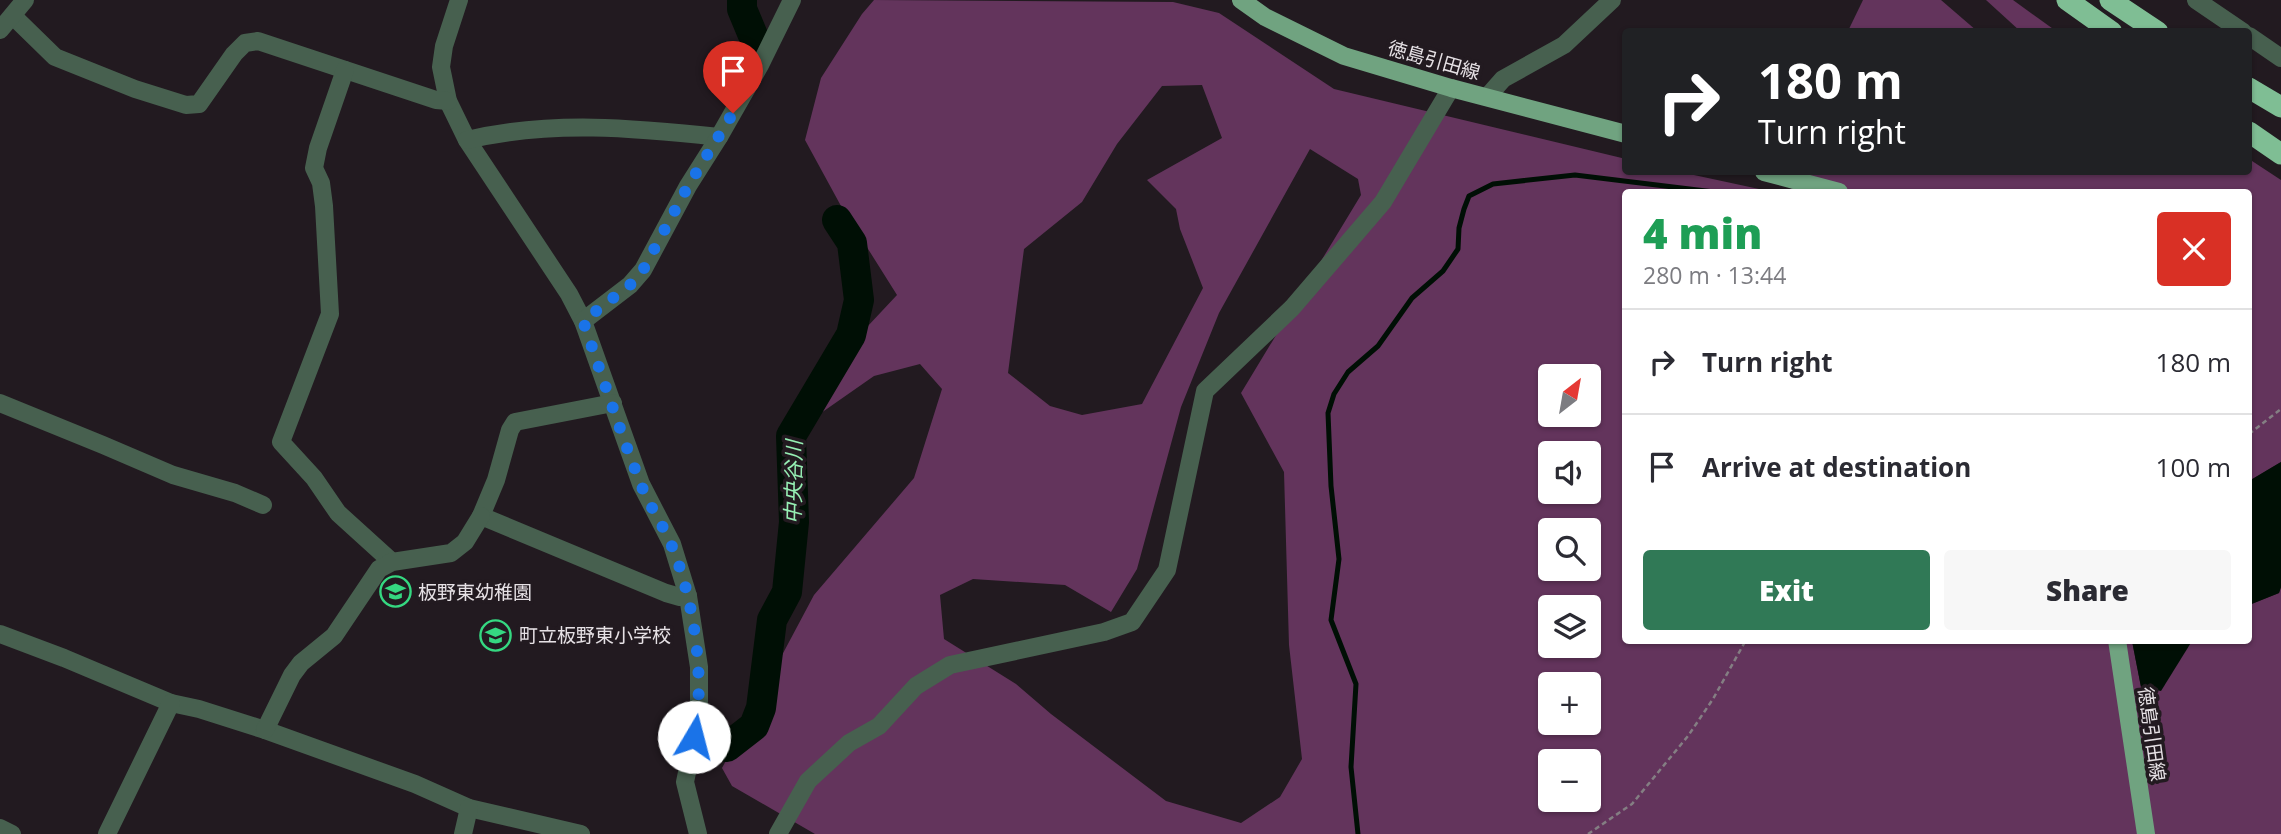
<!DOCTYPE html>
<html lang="en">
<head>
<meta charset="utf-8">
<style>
	body { margin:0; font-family:"Open Sans","Noto Sans JP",sans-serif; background:#f7f7f7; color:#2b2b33; height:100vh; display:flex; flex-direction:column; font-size:26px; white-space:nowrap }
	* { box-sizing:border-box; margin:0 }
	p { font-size:23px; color:#7c7c81 }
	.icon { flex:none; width:38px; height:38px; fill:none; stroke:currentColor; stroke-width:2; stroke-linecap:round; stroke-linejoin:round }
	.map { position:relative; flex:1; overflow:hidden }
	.panel { position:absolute; left:1622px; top:189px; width:630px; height:455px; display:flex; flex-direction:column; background:#fff; border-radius:7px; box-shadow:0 2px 5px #0004 }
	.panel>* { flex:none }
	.banner { position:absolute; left:1622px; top:28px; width:630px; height:147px; border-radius:7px; box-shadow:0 2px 5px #0004; background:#202124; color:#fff; overflow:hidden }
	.needle { width:46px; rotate:31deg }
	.controls { position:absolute; left:1538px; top:364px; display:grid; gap:14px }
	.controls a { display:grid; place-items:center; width:63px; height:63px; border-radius:7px; background:#fff; box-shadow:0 2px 5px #0004; font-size:35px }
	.pin { position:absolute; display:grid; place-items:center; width:60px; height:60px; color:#fff; margin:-72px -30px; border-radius:50% 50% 50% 0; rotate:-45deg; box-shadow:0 0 7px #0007 }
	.pin .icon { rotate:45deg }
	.me { position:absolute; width:77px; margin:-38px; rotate:8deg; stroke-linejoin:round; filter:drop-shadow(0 0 5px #0008) }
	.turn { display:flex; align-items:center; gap:24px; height:147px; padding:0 21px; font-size:32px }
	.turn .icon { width:91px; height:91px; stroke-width:2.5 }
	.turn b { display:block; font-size:49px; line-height:60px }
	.round { display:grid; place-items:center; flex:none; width:74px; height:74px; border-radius:7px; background:#f7f7f7 }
	.overview { display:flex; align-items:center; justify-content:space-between; height:119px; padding:0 21px }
	h1 { font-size:42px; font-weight:800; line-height:52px; color:#1e9e55 }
	.button { display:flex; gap:14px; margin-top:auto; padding:14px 21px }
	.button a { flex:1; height:80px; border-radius:7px; background:#307956; color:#fff; font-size:28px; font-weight:800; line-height:80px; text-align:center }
	.button a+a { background:#f7f7f7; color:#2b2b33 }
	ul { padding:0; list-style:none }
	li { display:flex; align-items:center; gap:21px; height:105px; padding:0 21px; border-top:2px solid #e1e1e2 }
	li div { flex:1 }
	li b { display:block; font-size:26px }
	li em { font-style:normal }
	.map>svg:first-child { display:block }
	.forest { fill:#63345c; fill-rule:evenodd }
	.water { fill:#000f05 }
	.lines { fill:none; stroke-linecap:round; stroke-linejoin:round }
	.stream { stroke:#000f05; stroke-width:5 }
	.river { stroke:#000f05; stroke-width:30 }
	.path { stroke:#847e83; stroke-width:2.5; stroke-dasharray:5 3.5; stroke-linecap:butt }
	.minor { stroke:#47604f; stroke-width:18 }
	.major { stroke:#70a380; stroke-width:18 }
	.highway { stroke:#7fbe94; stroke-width:21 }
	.route { stroke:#1a73e8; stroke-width:12; stroke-dasharray:0 21.6 }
	.labels { text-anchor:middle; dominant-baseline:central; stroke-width:7; stroke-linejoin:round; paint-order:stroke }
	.street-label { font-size:19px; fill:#e6e1e5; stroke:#221a20 }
	.poi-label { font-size:19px; fill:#e6e1e5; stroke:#221a20; text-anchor:start }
	.water-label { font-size:21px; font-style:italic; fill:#96efb4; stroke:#221a20 }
</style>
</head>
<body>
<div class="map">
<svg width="2281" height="834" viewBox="0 0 2281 834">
	<rect width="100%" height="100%" fill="#221a20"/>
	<g class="forest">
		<path d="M874,0L1173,2L1219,13L1334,89L1626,159V172H1680L1773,192H1626V640L2132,641L2141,687L2192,641L2249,640V605L2279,593L2281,587V834H815L732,786L722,768L814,595L914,478L942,389L920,364L874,376L821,413L806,392L897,295L841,206L805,140L821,78L862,14ZM1202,85L1222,138L1147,180L1176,209L1180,229L1203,288L1142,404L1082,415L1050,406L1008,373L1024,249L1082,202L1117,144L1162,86ZM1310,149L1358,179L1361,195L1241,393L1284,472L1289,645L1302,759L1280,797L1241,823L1166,801L1051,714L1016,684L944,639L940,595L973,579L1065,585L1111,612L1137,569L1181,407L1219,313ZM1550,376H1589V415H1550ZM1550,453H1589V492H1550ZM1550,530H1589V569H1550ZM1550,607H1589V646H1550ZM1550,684H1589V723H1550ZM1550,761H1589V800H1550Z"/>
		<path d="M1863,0H1941L1977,31H1848Z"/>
		<path d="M1986,0H2013L2056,31H2020Z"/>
		<path d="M2249,159L2281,180V462L2249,481V192H1790L1797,172H2249Z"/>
	</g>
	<g class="water">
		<path d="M2281,462V587L2279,593L2249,605V481Z"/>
		<path d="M2132,641V640L2192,641L2161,691L2141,687Z"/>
	</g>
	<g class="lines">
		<path class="stream" d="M1358,834L1351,767L1356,684L1331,620L1339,559L1331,486L1328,413L1334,394L1348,372L1378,346L1412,298L1443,271L1458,249L1459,228L1464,209L1469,196L1493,184L1575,175L1714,192"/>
		<g class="river">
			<path d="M742,0V9L757,45"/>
			<path d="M727,747L754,726L761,708L772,620L787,592L794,522L791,436L851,335L859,300L852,243L837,220"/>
		</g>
		<g class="path">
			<path d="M2249,434L2281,409"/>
			<path d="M1588,834L1632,804L1688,736L1713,699L1746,640"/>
		</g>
		<g class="minor">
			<path d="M459,0L444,46L441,67L448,101L467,140L569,294L583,321L641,484L672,544L688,596L699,667V715L685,782L698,834"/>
			<path d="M2196,0L2243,32"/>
			<path d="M13,16L55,57L135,89L186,105L199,104L234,54L245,43L258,41L436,100L448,101"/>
			<path d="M0,30L25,0"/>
			<path d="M2249,36L2281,58"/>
			<path d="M345,70L318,148L314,168L321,183L324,206L330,314L281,442L314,478L338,513L392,562"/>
			<path d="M1488,96L1503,79L1564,45L1612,0"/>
			<path d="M467,140C550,120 636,128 719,137"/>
			<path d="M583,321L630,285L643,270L688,186L719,137L760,65L792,0"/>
			<path d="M0,403L103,445L173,475L235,493L263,505"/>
			<path d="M613,403L515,422L510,430L496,480L481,516L666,593L680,597L688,596"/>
			<path d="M0,634L64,658L171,703L199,709L265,730L415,784L469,808L581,834"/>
			<path d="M265,730L292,675L301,663L334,636L379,569L392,562L451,553L465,542L481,516"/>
			<path d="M0,828L12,834"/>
			<path d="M107,834L171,703"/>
			<path d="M463,834L469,808"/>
			<path d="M778,834L808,781L849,743L879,726L916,686L950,665L1104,632L1132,622L1167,570L1205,391L1292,308L1383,202L1451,88"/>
		</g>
		<g class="major">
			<path d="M1241,0L1265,17L1344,56L1451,88L1626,134"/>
			<path d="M1764,172L1839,192"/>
			<path d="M2117,640L2146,834"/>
		</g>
		<g class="highway">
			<path d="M2067,0L2112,32"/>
			<path d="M2110,0L2158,32"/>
			<path d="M2249,88L2281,107"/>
			<path d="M2249,132L2281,154"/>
		</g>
	</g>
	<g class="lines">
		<path class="route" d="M694,737C706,680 694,598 671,544C662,523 648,504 640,482C619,429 602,375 583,321L630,285L643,270L688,186L733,113"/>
	</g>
	<defs>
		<symbol id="school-ring" viewBox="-11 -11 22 22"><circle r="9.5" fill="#221a20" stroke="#35d881" stroke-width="1.5"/><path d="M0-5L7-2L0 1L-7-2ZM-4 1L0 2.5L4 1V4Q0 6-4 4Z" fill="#35d881"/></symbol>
	</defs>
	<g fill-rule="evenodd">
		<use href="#school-ring" x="378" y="574" width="35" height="35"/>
		<use href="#school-ring" x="478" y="618" width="35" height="35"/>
	</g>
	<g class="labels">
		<g class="street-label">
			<text transform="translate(1434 60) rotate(16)">徳島引田線</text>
			<text transform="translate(2152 734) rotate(82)">徳島引田線</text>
		</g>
		<g class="poi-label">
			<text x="418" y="592">板野東幼稚園</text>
			<text x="519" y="635">町立板野東小学校</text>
		</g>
		<g class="water-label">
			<text transform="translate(793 482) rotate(-89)">中央谷川</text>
		</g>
	</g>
</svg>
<div class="controls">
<a><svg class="needle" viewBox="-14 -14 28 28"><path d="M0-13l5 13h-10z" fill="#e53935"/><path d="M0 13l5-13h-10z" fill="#7c7c81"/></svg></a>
<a><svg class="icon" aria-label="sound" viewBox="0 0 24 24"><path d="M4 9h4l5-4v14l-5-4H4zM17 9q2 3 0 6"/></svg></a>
<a><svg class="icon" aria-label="search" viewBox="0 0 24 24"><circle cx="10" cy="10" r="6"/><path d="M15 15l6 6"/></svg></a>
<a><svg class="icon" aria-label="layers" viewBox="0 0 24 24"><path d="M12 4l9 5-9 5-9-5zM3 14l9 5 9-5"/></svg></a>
<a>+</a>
<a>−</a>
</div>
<div class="pin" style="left:733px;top:113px;background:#d93025"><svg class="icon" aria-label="arrive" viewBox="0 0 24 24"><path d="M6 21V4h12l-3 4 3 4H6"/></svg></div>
<svg class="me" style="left:694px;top:737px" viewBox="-20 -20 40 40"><circle r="19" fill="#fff"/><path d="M0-13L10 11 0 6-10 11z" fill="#1a73e8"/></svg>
<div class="banner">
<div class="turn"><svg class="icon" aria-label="right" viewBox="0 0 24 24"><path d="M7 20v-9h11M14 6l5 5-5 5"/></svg><div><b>180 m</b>Turn right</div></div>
</div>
<section class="panel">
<div class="overview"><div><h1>4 min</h1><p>280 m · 13:44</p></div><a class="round" style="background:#d93025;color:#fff"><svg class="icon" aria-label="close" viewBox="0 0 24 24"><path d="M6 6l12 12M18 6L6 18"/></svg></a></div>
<ul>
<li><svg class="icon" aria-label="right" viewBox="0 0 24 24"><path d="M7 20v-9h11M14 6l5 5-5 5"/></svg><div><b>Turn right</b></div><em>180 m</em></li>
<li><svg class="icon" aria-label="arrive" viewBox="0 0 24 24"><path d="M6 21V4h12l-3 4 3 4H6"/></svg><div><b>Arrive at destination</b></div><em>100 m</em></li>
</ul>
<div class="button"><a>Exit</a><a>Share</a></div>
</section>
</div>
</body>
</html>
